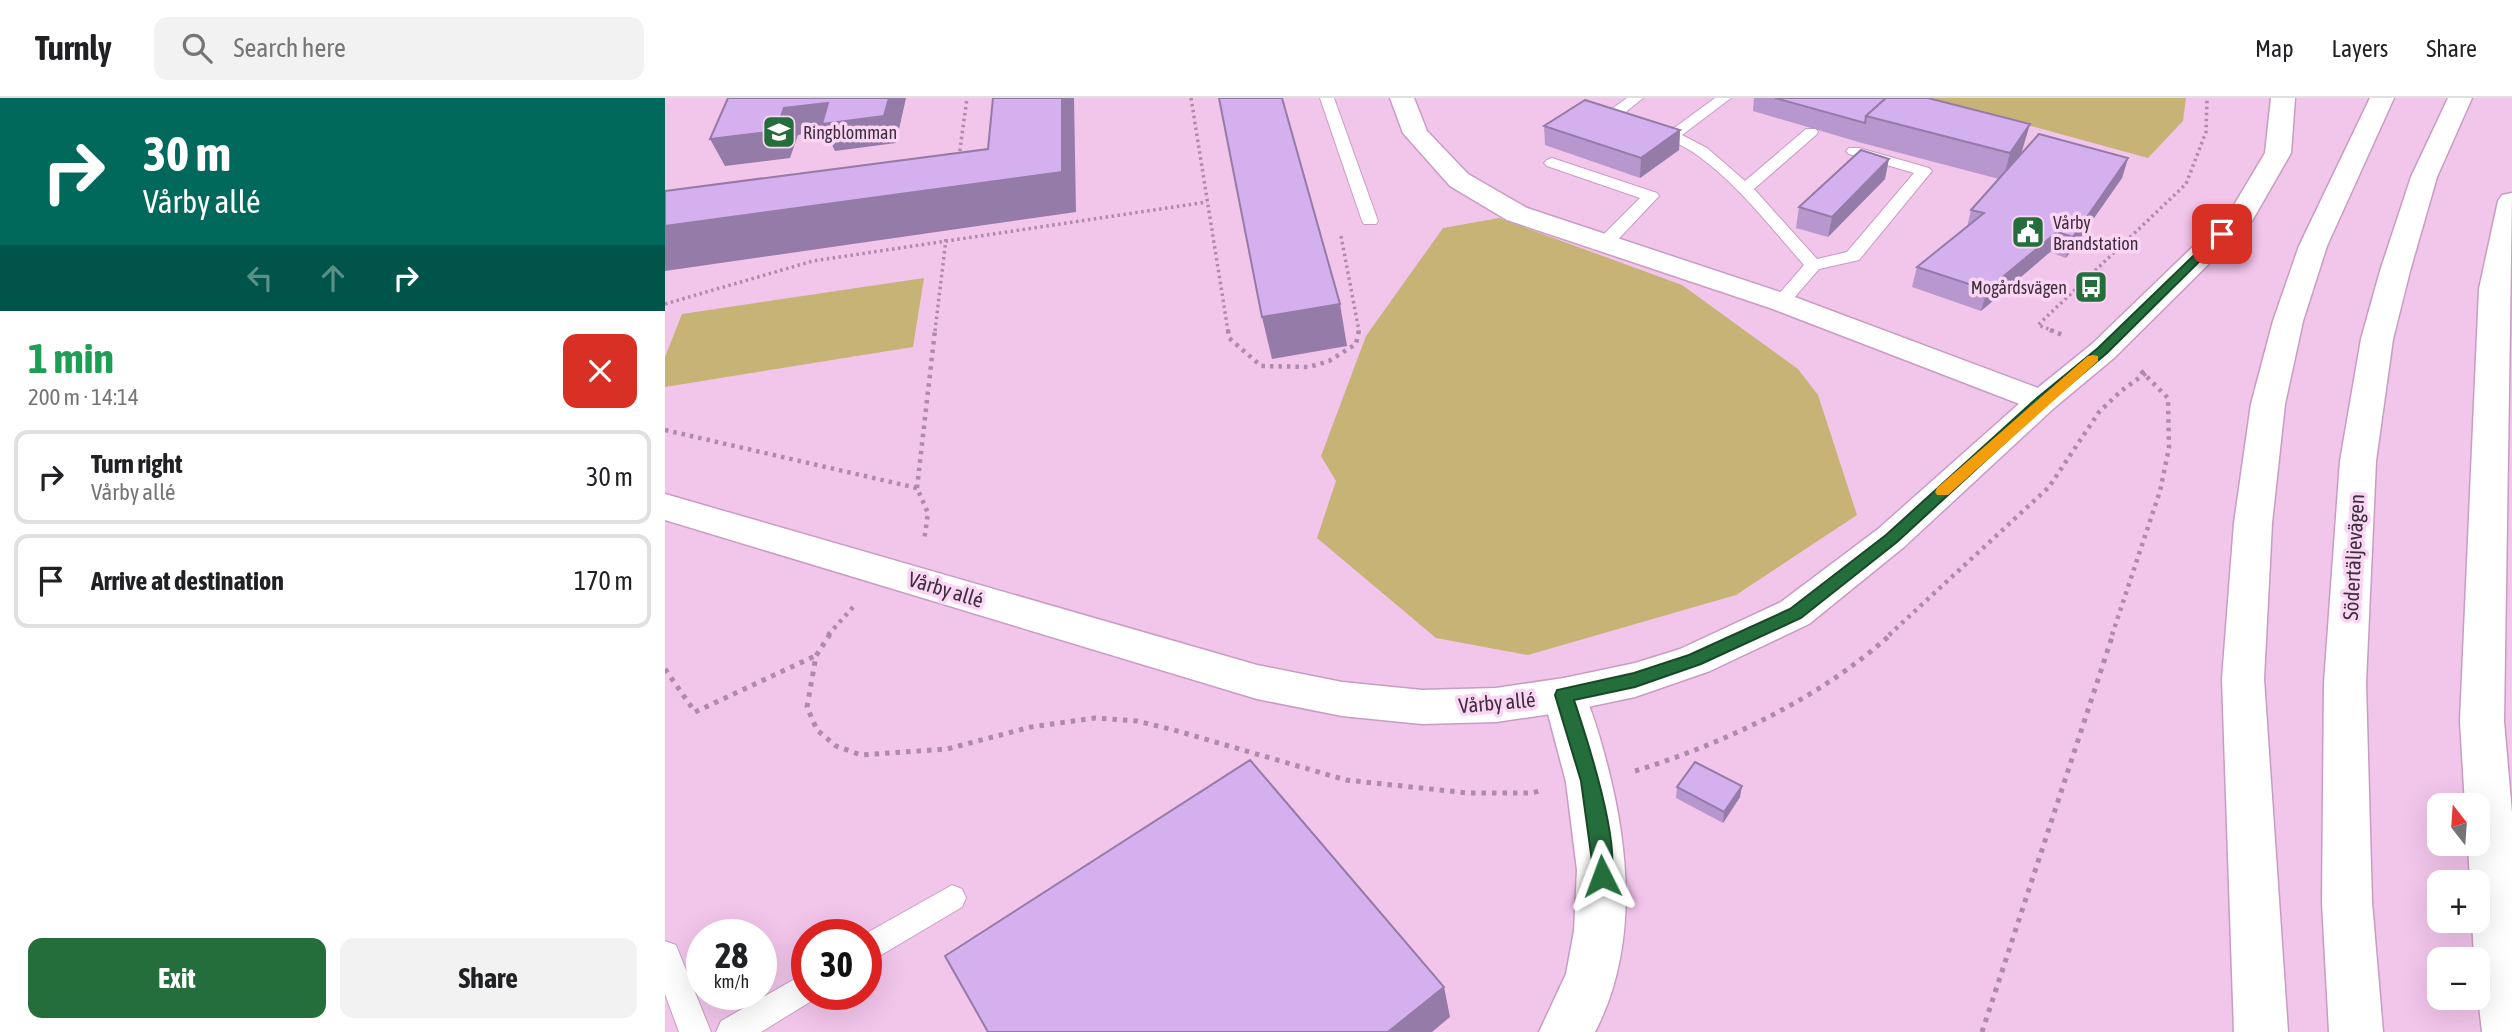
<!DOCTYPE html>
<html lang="en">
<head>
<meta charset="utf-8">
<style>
	body { margin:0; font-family:"Asap Condensed",sans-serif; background:#f2f2f2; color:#202124; height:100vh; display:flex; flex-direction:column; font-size:26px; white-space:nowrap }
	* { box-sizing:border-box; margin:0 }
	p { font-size:23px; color:#757577 }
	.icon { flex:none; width:38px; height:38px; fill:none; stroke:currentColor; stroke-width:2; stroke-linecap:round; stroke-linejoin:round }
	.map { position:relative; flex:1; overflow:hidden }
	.sheet { display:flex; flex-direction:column; background:#fff; width:665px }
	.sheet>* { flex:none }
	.guide { background:#00695c; color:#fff; overflow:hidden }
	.needle { width:46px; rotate:343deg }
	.controls { position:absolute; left:1762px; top:695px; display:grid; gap:14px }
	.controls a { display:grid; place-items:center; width:63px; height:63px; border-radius:14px; background:#fff; box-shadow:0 7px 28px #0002; font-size:35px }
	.speed { position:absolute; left:21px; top:821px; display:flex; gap:14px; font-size:35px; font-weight:700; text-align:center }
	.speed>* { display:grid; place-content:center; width:91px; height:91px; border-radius:50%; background:#fff; box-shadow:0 7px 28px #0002; line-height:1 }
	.speed small { font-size:18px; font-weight:400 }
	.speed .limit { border:10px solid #d22; background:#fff; color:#111 }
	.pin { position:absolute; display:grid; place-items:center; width:60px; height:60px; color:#fff; margin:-30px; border-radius:14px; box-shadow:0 4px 10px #0006 }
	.me { position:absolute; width:77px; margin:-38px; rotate:357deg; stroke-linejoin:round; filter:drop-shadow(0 0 5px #0008) }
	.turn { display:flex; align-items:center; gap:24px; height:147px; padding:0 28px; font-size:32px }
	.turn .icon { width:91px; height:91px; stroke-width:2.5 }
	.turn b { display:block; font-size:49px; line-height:60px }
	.lanes { display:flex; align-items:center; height:66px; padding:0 28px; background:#0003; justify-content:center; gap:35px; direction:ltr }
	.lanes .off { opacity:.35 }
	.round { display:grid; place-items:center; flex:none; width:74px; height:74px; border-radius:14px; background:#f2f2f2 }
	.summary { display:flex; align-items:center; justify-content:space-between; height:119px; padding:0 28px }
	h1 { font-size:42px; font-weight:700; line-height:52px; color:#1e9e55 }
	.action { display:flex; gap:14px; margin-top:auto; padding:14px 28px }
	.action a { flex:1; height:80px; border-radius:14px; background:#246e3c; color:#fff; font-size:28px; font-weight:700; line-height:80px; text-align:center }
	.action a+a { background:#f2f2f2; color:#202124 }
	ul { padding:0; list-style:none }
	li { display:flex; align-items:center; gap:21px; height:94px; margin:0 14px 10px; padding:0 14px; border:4px solid #e0e0e0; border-radius:14px }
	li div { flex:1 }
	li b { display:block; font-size:26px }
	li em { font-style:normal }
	header { display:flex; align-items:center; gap:42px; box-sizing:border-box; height:98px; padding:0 35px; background:#fff; border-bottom:2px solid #e0e0e0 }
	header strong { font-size:33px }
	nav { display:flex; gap:38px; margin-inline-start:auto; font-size:24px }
	.search { width:490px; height:63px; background:#f2f2f2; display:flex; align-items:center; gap:18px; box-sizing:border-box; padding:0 24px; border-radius:14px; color:#757577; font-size:26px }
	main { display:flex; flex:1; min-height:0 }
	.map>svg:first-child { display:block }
	.green { fill:#c8b377 }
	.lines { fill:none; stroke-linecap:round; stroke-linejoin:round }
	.service-casing { stroke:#c89dc2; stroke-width:2 }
	.minor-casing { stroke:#c89dc2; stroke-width:3 }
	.tertiary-casing { stroke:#c89dc2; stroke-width:3 }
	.motorway-casing { stroke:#c89dc2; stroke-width:3 }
	.path-far2 { stroke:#ae8ba8; stroke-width:3.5; stroke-dasharray:2.5 3.5; stroke-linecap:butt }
	.path-far1 { stroke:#ae8ba8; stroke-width:4.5; stroke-dasharray:3.5 5; stroke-linecap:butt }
	.path { stroke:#ae8ba8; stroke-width:5; stroke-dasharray:4.5 6; stroke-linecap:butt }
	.service { fill:#fff; fill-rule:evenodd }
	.minor { fill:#fff; fill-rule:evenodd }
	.tertiary { fill:#fff; fill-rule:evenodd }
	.motorway { fill:#fff; fill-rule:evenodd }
	.wall { fill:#b797ce }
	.shaded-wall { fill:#957ba7 }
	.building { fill:#d5b0ef; stroke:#957ba7; stroke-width:2 }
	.route { fill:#246e3c; stroke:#174827; stroke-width:2 }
	.slow { fill:#f59e0b }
	.labels { text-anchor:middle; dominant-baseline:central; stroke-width:7; stroke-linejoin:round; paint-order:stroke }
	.far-poi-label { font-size:18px; fill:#3f2e3d; stroke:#fad5f4; text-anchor:start }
	.street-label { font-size:21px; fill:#3f2e3d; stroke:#fad5f4 }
</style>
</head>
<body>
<header>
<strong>Turnly</strong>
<div class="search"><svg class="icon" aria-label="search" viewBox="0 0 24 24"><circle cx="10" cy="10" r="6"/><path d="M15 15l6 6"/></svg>Search here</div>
<nav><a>Map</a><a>Layers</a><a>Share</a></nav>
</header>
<main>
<section class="sheet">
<div class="guide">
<div class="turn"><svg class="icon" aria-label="right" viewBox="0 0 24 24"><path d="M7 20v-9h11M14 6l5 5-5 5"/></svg><div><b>30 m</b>Vårby allé</div></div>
<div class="lanes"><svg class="icon off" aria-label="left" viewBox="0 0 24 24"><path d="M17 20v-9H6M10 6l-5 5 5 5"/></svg><svg class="icon off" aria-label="ahead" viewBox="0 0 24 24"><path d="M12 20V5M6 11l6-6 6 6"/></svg><svg class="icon" aria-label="right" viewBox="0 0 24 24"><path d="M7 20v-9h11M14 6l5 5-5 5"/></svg></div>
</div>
<div class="summary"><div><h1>1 min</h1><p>200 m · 14:14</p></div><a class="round" style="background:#d93025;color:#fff"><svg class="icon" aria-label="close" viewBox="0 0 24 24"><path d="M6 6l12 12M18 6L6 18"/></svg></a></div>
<ul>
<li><svg class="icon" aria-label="right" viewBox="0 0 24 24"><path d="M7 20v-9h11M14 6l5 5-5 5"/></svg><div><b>Turn right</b><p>Vårby allé</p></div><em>30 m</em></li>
<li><svg class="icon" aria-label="arrive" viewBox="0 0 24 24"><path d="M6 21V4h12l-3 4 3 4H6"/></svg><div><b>Arrive at destination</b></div><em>170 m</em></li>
</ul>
<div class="action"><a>Exit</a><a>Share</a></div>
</section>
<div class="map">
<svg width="1847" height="934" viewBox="0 0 1847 934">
	<rect width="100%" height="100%" fill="#f2c5eb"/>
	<g class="green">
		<path d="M1263,0H1521L1518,23L1483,60Z"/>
		<path d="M834,120L1017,187L1133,271L1153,297L1192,417L1071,497L863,557L771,540L652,440L671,383L656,358L701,238L778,130Z"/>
		<path d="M259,180L248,249L0,289V259L17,216Z"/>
	</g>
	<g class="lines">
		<defs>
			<g id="service">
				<path d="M655,0H669L713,123L711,126H699L697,123Z"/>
				<path d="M962,0H978L957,17L1005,33L1050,0H1066L1017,37L1042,50L1080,83L1141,31H1151L1153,34L1151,37L1089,91L1152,161L1182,154L1249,75L1184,56L1181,53L1184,50H1194L1264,70L1267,73L1194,162L1154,171L1122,208L1116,209L1107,204L1139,167C1106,130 1073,86 1032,57C1006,38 971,31 941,21L939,18L941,15Z"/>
				<path d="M887,60L992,95L994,98L946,149H934L932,145L934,141L975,100L882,68L879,65L882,62Z"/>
				<path d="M287,787L297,791L301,800L297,809L201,866L200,836Z"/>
				<path d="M0,843L11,847L46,934H14L0,896Z"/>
				<path d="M142,874V896H154L153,899L96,934H51L56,923Z"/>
			</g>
			<g id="minor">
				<path d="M725,0H749L762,33L803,76L862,110L1127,198L1389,296L1394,303L1389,310L1377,313L1365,310L1105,210L842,122L785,88L738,35Z"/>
				<path d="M899,580L914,585C927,610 935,639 942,666C965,754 973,851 930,934H874L901,876L909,833L912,772L901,684L878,597L884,585Z"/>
			</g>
			<path id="tertiary" d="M1606,0H1630L1626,55L1587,123L1449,260L1389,310L1239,449L1144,526L1045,573L970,599L899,614L831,624L757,626L677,618L592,601L0,422V396L592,567L677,584L757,592L831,590L899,580L970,565L1015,551L1116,504L1213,431L1365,296L1427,246L1566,112L1600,55Z"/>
			<g id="motorway">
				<path d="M1705,0H1729L1662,148L1638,223L1620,306L1607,425L1599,581L1623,934H1569L1557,581L1569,425L1586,306L1608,223L1634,148Z"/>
				<path d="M1783,0H1807L1772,79L1745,173L1728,241L1711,363L1701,585L1707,804L1718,934H1664L1657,804L1659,585L1675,363L1696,241L1715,173L1746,79Z"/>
				<path d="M1847,95L1839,623L1847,715V934H1817L1813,899V861H1809L1807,822H1813V784H1805L1803,746H1813V707H1800L1795,623L1814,191L1833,103L1837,97Z"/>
			</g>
		</defs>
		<use href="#service" class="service-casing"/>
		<use href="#minor" class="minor-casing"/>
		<use href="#tertiary" class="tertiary-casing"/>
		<use href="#motorway" class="motorway-casing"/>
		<g class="path-far2">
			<path d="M526,0L563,233"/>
			<path d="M294,59L302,0"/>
			<path d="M676,138L694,233"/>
			<path d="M0,206L148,163L542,104"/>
			<path d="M270,233L281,141"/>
			<path d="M1389,233L1373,227L1521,86L1541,34L1542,0"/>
		</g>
		<g class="path-far1">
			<path d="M563,232L564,240L596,268L644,269L664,263L691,246L694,232"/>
			<path d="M1385,232L1398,237"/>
			<path d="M0,332L252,390L263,415L259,443"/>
			<path d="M252,390L270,232"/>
			<path d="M163,537L189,508"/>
			<path d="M1224,537L1384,389L1434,314L1456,293L1481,275"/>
			<path d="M1447,537L1495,393L1504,350L1503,300L1473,270"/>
		</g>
		<g class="path">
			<path d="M165,536L151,558L142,609L152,632L171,648L196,657L282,651L366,629L430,620L472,623L509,632L681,682L803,695H866L879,692"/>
			<path d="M0,571L30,614L150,558"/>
			<path d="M970,673C1060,645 1156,600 1226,536"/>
			<path d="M1317,934L1448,536"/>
		</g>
		<use href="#service" class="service"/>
		<use href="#minor" class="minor"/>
		<use href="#tertiary" class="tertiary"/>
		<use href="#motorway" class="motorway"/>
	</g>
	<g class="wall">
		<path d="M1089,0H1263L1357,53L1354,58L1463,60L1457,80L1401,160L1385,154L1316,213L1247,189L1252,169L1302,129L1306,112L1334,81L1197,45L1088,13Z"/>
		<path d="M879,28L1015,32L1014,52L975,80L880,47Z"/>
		<path d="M1220,81L1163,139L1131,130L1134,109Z"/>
		<path d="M1012,689L1075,699L1058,725L1011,700Z"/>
	</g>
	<g class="shaded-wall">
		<path d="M224,0H241L231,45L170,53L160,33L133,37L125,60L60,68L45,41L119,10L163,5Z"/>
		<path d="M397,0H409L411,114L0,173V128L397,74Z"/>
		<path d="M1365,26L1357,53L1338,82L1345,55Z"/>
		<path d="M1015,32L1014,52L975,80L976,60Z"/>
		<path d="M1463,60L1457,80L1401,160L1408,139Z"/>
		<path d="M1224,61L1220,81L1163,139L1167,119Z"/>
		<path d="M1392,134L1385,154L1316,213L1322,192Z"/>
		<path d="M675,206L682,248L607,261L597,219Z"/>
		<path d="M1077,688L1075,699L1058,725L1059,714Z"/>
		<path d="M779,889L785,919L767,934H723Z"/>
	</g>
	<g class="building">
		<path d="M63,0H224L219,18L157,26L163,5L119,10L111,33L45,41Z"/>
		<path d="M328,0H397V74L0,128V93L323,51Z"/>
		<path d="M554,0H617L675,206L597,219Z"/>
		<path d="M1110,0H1221L1201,18L1200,25Z"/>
		<path d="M1221,0H1263L1365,26L1345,55L1201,18Z"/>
		<path d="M920,2L1015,32L976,60L879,28Z"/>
		<path d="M1374,36L1463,60L1408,139L1392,134L1322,192L1252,169L1319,115L1306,112Z"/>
		<path d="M1196,52L1224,61L1167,119L1134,109Z"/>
		<path d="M585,662L779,889L723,934H323L280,858Z"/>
		<path d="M1030,664L1077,688L1059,714L1012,689Z"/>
	</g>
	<path class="route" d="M1553,134L1562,136L1442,255L1382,306L1232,444L1136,520L1036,566L970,589L909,602C921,638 959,751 944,785L937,787L930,785L916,683L890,597L892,592L969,575L1024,557L1125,511L1221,437L1372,300L1433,250Z"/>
	<path class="slow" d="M1428,257L1433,258V263L1283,397H1272L1270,394L1272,390L1423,258Z"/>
	<defs>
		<symbol id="school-square" viewBox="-11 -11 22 22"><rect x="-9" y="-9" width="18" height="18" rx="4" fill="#246e3c" stroke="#fad5f4"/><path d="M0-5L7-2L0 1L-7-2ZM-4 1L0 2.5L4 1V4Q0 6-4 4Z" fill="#fff"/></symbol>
		<symbol id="civic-square" viewBox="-11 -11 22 22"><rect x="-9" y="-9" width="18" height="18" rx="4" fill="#246e3c" stroke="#fad5f4"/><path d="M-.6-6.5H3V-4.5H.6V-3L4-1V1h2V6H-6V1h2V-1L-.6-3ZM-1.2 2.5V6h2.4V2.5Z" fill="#fff"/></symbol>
		<symbol id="bus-square" viewBox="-11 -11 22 22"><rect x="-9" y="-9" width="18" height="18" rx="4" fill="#246e3c" stroke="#fad5f4"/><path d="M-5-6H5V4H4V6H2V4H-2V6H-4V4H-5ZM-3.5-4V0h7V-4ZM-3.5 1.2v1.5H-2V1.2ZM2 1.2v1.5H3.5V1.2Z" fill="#fff"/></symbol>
	</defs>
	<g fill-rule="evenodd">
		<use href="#school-square" x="95" y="15" width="38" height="38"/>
		<use href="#civic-square" x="1344" y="115" width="38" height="38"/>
		<use href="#bus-square" x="1407" y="170" width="38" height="38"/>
	</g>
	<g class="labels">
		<g class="far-poi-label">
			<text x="138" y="34">Ringblomman</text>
			<text x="1388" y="124">Vårby<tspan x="1388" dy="21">Brandstation</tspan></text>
			<text x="1402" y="189" text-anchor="end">Mogårdsvägen</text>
		</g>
		<g class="street-label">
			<text transform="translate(1688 459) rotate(-87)">Södertäljevägen</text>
			<text transform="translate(281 491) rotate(17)">Vårby allé</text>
			<text transform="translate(832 604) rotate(-5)">Vårby allé</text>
		</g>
	</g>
</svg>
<div class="controls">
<a><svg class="needle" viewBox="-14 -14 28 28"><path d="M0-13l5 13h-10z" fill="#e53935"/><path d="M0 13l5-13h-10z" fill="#757577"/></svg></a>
<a>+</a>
<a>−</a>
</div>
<div class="speed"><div>28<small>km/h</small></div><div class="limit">30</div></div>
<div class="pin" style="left:1557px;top:136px;background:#d93025"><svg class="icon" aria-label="arrive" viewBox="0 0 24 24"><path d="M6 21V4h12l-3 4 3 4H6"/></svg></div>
<svg class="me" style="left:937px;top:778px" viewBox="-20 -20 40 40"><path d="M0-17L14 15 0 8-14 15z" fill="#246e3c" stroke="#fff" stroke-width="4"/></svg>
</div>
</main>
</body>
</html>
